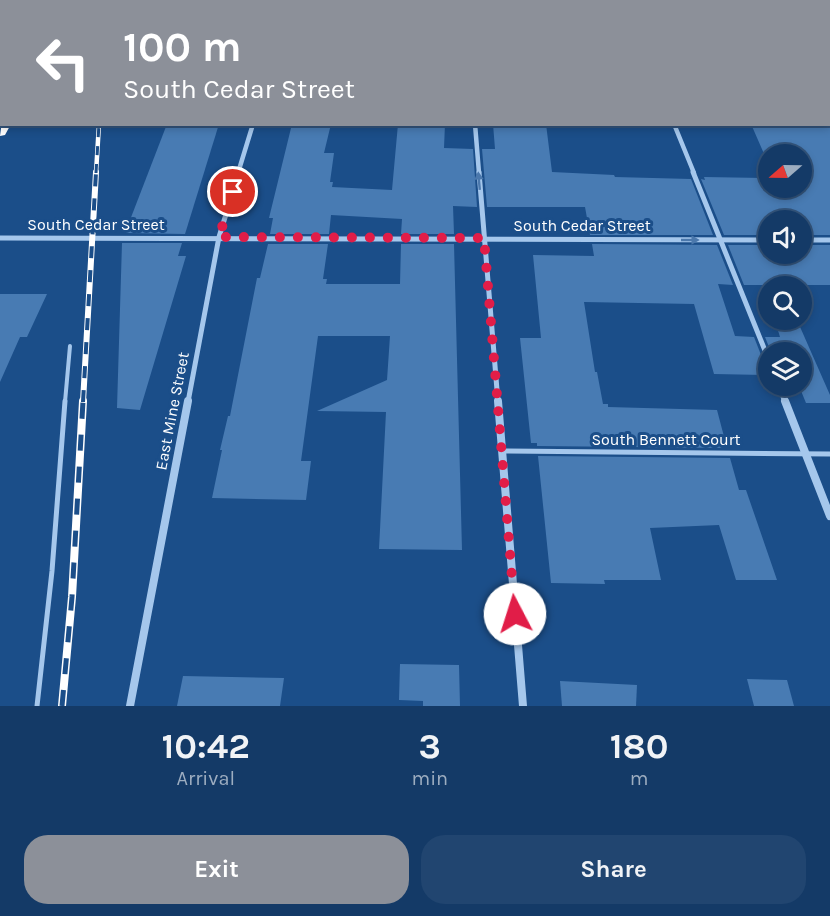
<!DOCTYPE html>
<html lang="en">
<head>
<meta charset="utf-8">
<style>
	body { margin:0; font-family:Karla,sans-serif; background:#214570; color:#f1f3f6; height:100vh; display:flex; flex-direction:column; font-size:22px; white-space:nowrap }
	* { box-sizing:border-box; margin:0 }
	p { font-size:20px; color:#9dadc0 }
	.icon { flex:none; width:33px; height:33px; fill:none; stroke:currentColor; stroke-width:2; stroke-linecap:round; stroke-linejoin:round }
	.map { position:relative; height:706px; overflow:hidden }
	.details { display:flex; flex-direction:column; background:#143a67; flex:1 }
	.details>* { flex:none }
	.banner { position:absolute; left:0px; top:0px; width:831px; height:126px; box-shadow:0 3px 9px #0003,0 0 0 2px #33547b; background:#8c9099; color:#fff; overflow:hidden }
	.needle { width:39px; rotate:250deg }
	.buttons { position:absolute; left:758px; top:144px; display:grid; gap:12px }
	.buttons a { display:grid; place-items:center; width:54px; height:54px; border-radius:50%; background:#143a67; box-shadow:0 3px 9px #0003,0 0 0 2px #33547b; font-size:30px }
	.pin { position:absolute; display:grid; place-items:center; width:51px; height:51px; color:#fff; margin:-26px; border:3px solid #fff; border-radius:50%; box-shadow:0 2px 6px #0007 }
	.me { position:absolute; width:66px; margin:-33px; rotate:355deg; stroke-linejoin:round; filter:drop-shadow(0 0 4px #0008) }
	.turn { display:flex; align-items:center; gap:21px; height:126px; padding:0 24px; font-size:27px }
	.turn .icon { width:78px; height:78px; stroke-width:2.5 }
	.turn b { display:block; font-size:42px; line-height:51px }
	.eta { display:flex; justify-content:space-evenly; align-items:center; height:102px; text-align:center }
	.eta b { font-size:36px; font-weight:700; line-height:42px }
	.primary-button { display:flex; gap:12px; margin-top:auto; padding:12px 24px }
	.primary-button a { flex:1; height:69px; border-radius:24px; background:#8c9099; color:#fff; font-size:24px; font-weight:700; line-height:69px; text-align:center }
	.primary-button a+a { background:#214570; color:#f1f3f6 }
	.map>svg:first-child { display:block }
	.building { fill:#487bb3 }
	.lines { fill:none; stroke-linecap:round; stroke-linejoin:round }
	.lane-far1 { stroke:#a5c7ec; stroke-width:4 }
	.lane { stroke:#a5c7ec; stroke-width:5 }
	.street-far2 { stroke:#a5c7ec; stroke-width:4.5 }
	.street-far1 { stroke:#a5c7ec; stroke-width:5 }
	.street { stroke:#a5c7ec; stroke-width:8 }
	.highway { fill:#fff; fill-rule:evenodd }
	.rail-far2-casing { stroke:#fff; stroke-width:4.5 }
	.rail-far1-casing { stroke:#fff; stroke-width:6 }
	.rail-casing { stroke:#fff; stroke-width:8 }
	.rail-far2 { stroke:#1b4e89; stroke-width:3; stroke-dasharray:9; stroke-linecap:butt }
	.rail-far1 { stroke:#1b4e89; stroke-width:4; stroke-dasharray:12; stroke-linecap:butt }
	.rail { stroke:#1b4e89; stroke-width:5; stroke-dasharray:16; stroke-linecap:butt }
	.oneway { fill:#4b78ac }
	.route { stroke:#e11d48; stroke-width:10; stroke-dasharray:0 18 }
	.labels { text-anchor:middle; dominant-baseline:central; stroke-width:6; stroke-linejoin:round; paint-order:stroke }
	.street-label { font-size:16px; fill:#fff; stroke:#1b4e89 }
</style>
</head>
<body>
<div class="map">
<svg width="830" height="706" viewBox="0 0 830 706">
	<rect width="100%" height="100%" fill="#1b4e89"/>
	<g class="building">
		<path d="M167,124H219L185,234L125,233Z"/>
		<path d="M292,124H331L324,153H334L330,182H333L332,187L392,190L398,124H445L444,148L473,149L477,207L453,206L454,234H401L402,219L331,215L329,234H270L273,218H269Z"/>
		<path d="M493,124H546L552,172L614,175L615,177L691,179L713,235H590L585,207H487L482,149H495Z"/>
		<path d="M751,124H830V235H801V220H768V235H724L701,179L705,180L704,177L768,178V188H801V154H768V163Z"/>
		<path d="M122,243H182L178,256H186L140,410L117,408Z"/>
		<path d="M268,244H328L323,279H327L326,284H400L401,244H454L462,550L379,549L386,412L317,411L387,380L390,336H318L301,461H311L306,500L212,498L222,450H220L228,416H230L257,278H260Z"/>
		<path d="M592,244L717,245L733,285L718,284L735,336L754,337L763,360L768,363V375L714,374L694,304L584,302L595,372H597L603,404H608V407L717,410L727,448L537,446V443H531L520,338H541L533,255L594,256Z"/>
		<path d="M728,245H768V254H801V245H830V285H744Z"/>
		<path d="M0,294H47L27,337H20L0,382Z"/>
		<path d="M788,320H797L830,395V403H806L799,386H784H801V352H771L765,337H780L776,324Z"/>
		<path d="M538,456L730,458L739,490H746L777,580H736L719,525L650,528L661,580H604L605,584L551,583Z"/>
		<path d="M400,664L459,665L460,706H423V701L399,700Z"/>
		<path d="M183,676L284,678L280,706H177Z"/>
		<path d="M747,679L787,680L794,706H754Z"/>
		<path d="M560,681L637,685L636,706H562Z"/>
	</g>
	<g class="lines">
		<path class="lane-far1" d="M65,402L70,346"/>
		<g class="lane">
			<path d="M502,451L830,454"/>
			<path d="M37,706L52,571L65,401"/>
		</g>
		<g class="street-far2">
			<path d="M475,124L479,173"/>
			<path d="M674,124L694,173"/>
			<path d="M238,173L253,124"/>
		</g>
		<g class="street-far1">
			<path d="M479,172L498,402"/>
			<path d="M693,172L768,358"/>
			<path d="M0,238L768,240"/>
			<path d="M801,240H830"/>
			<path d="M779,386L785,402"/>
			<path d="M188,402L219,237L239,172"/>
		</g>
		<g class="street">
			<path d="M498,401L523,706"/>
			<path d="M785,401L830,516"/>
			<path d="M130,706L188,401"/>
		</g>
		<g class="highway">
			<path d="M79,0H89L78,2Z"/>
			<path d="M2,121V124H11L5,135L0,136Z"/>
		</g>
		<defs>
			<path id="rail-far2" d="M96,173L99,124"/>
			<path id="rail-far1" d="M83,402L96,172"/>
			<path id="rail" d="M62,706L72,597L83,401"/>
		</defs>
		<use href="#rail-far2" class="rail-far2-casing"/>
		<use href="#rail-far1" class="rail-far1-casing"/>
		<use href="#rail" class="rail-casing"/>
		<use href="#rail-far2" class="rail-far2"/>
		<use href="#rail-far1" class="rail-far1"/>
		<use href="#rail" class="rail"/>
	</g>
	<defs><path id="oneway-solid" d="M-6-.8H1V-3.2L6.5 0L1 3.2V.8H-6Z" transform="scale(1.5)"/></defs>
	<g class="oneway">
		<use href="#oneway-solid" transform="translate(479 181) rotate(-95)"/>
		<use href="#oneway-solid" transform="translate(690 240)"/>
	</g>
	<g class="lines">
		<path class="route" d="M233,192L219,237L484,238L515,614"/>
	</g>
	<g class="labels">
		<g class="street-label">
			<text x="96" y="224">South Cedar Street</text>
			<text x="582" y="225">South Cedar Street</text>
			<text transform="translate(172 411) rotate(-79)">East Mine Street</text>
			<text x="666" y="439">South Bennett Court</text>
		</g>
	</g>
</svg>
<div class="buttons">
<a><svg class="needle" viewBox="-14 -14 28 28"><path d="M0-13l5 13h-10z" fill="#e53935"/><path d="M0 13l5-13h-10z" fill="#9dadc0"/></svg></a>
<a><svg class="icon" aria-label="sound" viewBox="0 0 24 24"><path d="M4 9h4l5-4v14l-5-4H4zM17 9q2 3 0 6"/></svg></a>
<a><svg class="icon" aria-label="search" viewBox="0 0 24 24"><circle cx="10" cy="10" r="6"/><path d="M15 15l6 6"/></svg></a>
<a><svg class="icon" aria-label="layers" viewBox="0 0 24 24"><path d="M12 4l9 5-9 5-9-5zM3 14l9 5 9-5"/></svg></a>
</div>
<div class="pin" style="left:233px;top:192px;background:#d93025"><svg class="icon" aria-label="arrive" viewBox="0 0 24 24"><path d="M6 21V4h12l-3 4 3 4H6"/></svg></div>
<svg class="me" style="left:515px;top:614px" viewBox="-20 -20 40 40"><circle r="19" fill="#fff"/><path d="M0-13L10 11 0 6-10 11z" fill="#e11d48"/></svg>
<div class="banner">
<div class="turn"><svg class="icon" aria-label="left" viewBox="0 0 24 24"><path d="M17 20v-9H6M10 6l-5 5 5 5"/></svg><div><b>100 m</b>South Cedar Street</div></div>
</div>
</div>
<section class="details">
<div class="eta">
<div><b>10:42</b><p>Arrival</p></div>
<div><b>3</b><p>min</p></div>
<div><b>180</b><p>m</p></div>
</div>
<div class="primary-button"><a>Exit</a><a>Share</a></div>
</section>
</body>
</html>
